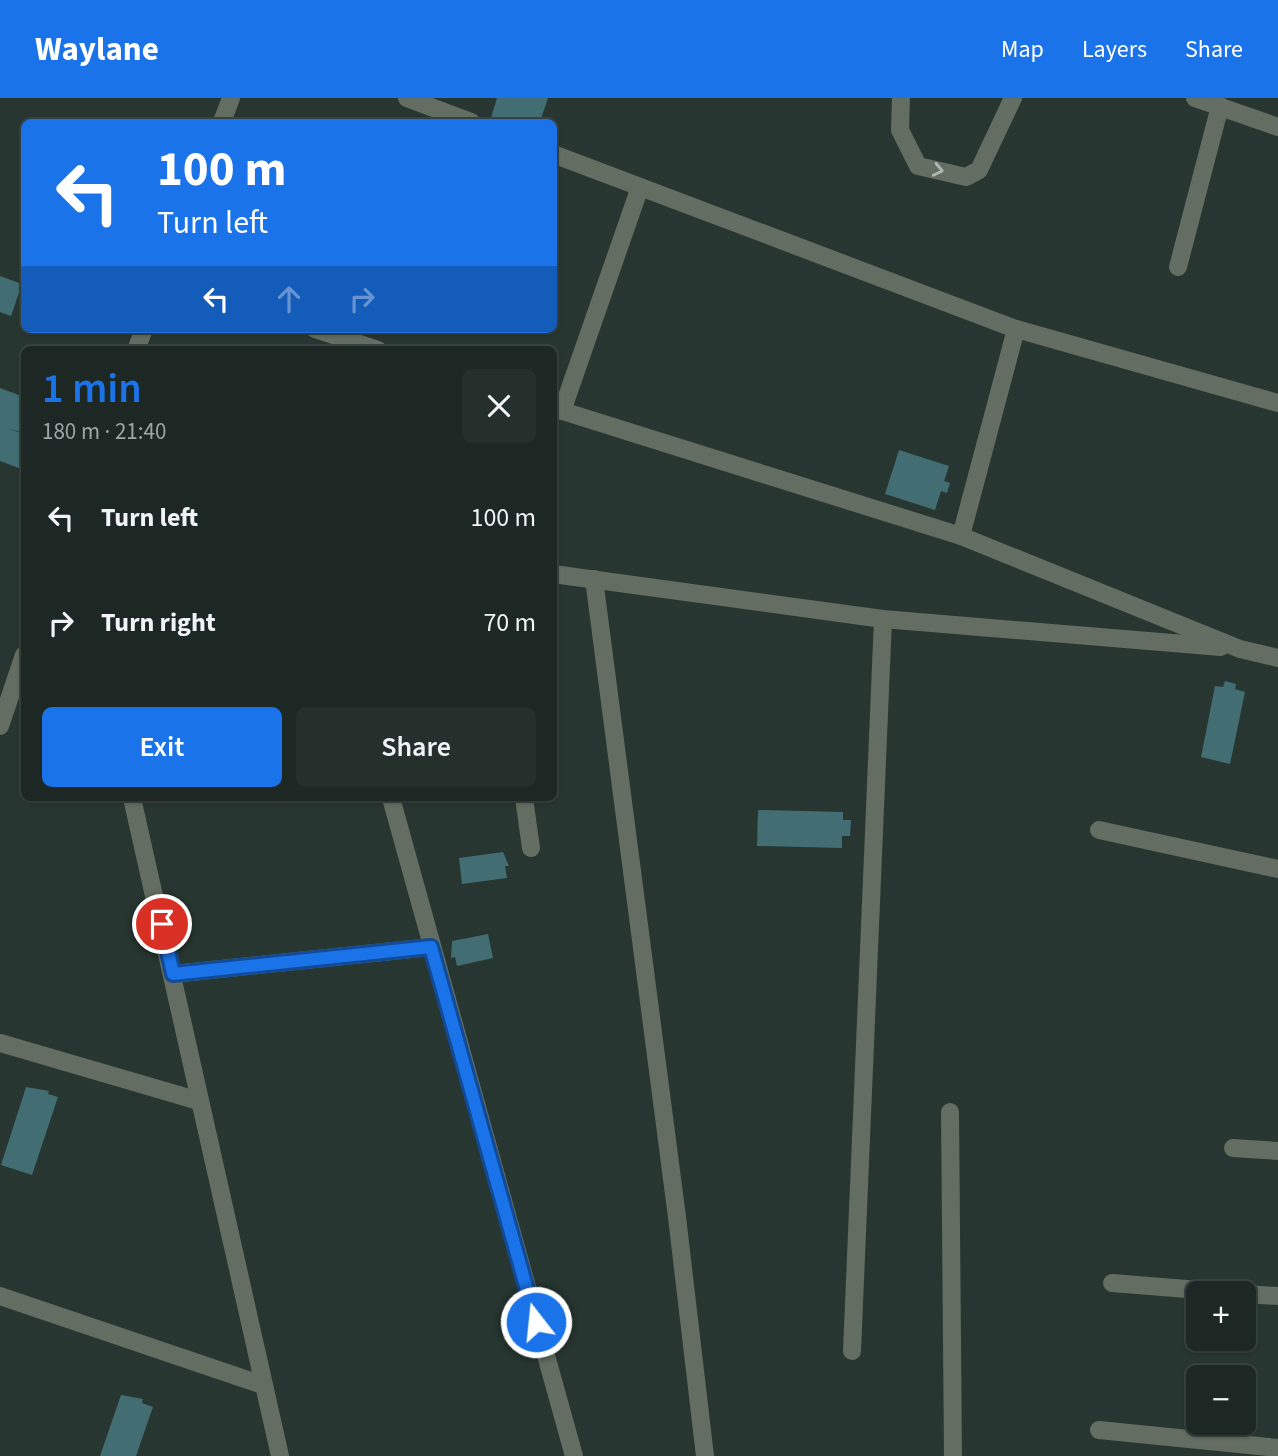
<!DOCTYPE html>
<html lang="en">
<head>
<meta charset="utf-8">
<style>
	body { margin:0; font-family:"Source Sans 3",sans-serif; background:#25302d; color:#f1f3f6; height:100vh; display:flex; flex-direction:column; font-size:26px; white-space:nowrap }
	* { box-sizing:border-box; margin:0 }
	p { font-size:23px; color:#a0a6a7 }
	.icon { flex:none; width:38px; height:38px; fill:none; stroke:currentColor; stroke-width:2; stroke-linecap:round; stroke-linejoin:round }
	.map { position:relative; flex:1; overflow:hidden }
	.side { position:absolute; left:21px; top:248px; width:536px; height:455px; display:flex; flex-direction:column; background:#1d2825; border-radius:10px; box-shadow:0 2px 5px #0004,0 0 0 2px #3b4442 }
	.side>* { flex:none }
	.top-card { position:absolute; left:21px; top:21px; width:536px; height:214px; border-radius:10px; box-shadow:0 2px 5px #0004,0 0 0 2px #3b4442; background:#1a73e8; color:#fff; overflow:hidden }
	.buttons { position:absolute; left:1186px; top:1183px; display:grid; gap:14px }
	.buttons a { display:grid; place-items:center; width:70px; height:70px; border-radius:10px; background:#1d2825; box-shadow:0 2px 5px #0004,0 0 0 2px #3b4442; font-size:35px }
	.pin { position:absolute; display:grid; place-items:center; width:60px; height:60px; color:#fff; margin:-30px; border:4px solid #fff; border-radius:50%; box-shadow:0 2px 7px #0007 }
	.me { position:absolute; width:77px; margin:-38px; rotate:344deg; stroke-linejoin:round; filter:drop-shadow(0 0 5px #0008) }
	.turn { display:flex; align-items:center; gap:24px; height:147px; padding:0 21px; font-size:32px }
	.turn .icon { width:91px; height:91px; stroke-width:2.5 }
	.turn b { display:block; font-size:49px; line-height:60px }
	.lanes { display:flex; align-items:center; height:66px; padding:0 21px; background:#0003; justify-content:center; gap:35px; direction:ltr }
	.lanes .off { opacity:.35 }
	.round { display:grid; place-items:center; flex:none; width:74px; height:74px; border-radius:10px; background:#25302d }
	.head { display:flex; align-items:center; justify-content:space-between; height:119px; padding:0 21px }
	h1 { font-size:42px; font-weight:600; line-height:52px; color:#1a73e8 }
	.cta { display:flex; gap:14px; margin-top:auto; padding:14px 21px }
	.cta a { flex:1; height:80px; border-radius:10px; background:#1a73e8; color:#fff; font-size:28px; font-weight:600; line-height:80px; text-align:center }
	.cta a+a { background:#25302d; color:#f1f3f6 }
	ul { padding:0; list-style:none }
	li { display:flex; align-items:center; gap:21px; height:105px; padding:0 21px }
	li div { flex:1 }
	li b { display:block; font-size:26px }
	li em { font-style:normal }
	header { display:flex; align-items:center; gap:42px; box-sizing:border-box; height:98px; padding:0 35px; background:#1a73e8; color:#fff }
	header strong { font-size:33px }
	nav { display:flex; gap:38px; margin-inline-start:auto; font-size:24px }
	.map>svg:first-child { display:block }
	.building { fill:#426d72 }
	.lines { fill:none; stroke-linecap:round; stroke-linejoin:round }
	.minor { stroke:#636d61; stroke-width:18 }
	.oneway { stroke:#afb8b2 }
	.route-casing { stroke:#114b97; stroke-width:18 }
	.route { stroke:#1a73e8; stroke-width:12 }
</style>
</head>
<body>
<header>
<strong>Waylane</strong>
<nav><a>Map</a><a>Layers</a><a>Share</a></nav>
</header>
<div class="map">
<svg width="1278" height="1358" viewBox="0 0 1278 1358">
	<rect width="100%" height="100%" fill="#273631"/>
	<g class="building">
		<path d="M497,0H548L540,24H494L490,23Z"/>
		<path d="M0,178L22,186L11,218L0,214Z"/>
		<path d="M0,290L24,299V335L7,330L24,336V372L0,363Z"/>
		<path d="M899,352L949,368L944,383L950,385L947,395L941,393L935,412L885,396Z"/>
		<path d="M1225,583L1236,586L1235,591L1245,594L1230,666L1201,659L1215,588L1223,589Z"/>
		<path d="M758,712L843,714V722H851L850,738H842V750L757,748Z"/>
		<path d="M503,754L509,768H505L507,780L462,786L459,760Z"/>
		<path d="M488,836L493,860L457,868L455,859L451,860L452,843Z"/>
		<path d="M26,989L49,993L48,996L58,999L32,1077L1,1067Z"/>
		<path d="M121,1297L143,1301L142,1305L153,1309L136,1358H100Z"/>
	</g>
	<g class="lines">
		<g class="minor">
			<path d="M407,0L471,24"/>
			<path d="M901,0L900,32L918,68L966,79L979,72L1013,0"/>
			<path d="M1195,0L1278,29"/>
			<path d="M222,24L231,0"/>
			<path d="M553,56L1016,231L1278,305"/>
			<path d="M1178,169L1220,8"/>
			<path d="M315,231L378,252"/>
			<path d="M136,252L144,231"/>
			<path d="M553,310L961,438L1240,551L1278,560"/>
			<path d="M562,313L640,89"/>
			<path d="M961,438L1016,231"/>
			<path d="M553,476L883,521L1221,549"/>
			<path d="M594,481L677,1119L705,1358"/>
			<path d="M0,628L24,557"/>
			<path d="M132,700L280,1358"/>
			<path d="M391,700L574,1358"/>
			<path d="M524,700L531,750"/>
			<path d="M1099,732L1278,771"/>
			<path d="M173,876L431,849"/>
			<path d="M0,945L199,1003"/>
			<path d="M950,1014L953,1358"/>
			<path d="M1233,1050L1278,1053"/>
			<path d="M1112,1185L1237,1195"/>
			<path d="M1244,1196L1278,1198"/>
			<path d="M0,1198L263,1287"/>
			<path d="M852,1253L883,521"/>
			<path d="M1099,1332L1278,1350"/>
		</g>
	</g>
	<defs><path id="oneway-chevron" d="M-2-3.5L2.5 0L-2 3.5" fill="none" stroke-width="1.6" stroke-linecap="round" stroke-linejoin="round" transform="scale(1.75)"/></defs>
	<use class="oneway" href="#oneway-chevron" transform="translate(938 72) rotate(13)"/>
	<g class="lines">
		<defs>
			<path id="route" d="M162,826L173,876L431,849L536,1224"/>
		</defs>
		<use href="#route" class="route-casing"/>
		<use href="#route" class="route"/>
	</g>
</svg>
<div class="buttons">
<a>+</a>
<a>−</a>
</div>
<div class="pin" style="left:162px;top:826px;background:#d93025"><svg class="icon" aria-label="arrive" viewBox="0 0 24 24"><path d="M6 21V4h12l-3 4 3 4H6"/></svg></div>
<svg class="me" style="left:536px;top:1224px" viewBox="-20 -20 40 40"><circle r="17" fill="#1a73e8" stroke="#fff" stroke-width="3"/><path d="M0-11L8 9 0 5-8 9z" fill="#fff"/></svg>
<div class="top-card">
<div class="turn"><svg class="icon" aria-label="left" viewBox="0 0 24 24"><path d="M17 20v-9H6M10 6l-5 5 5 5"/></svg><div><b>100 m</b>Turn left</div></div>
<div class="lanes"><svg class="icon" aria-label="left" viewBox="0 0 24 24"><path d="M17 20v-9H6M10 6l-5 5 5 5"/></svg><svg class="icon off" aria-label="ahead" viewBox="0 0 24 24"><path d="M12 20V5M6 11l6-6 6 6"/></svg><svg class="icon off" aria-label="right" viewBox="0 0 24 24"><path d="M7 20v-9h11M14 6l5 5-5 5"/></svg></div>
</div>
<section class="side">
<div class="head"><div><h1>1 min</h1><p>180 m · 21:40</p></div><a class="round"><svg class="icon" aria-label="close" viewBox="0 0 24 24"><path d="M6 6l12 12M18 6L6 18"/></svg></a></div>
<ul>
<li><svg class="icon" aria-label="left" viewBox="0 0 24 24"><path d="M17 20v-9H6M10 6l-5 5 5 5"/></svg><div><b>Turn left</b></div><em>100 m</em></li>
<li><svg class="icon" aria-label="right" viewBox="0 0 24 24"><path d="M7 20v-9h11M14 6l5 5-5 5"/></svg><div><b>Turn right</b></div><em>70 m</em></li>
</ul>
<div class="cta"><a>Exit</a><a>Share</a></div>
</section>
</div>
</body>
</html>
